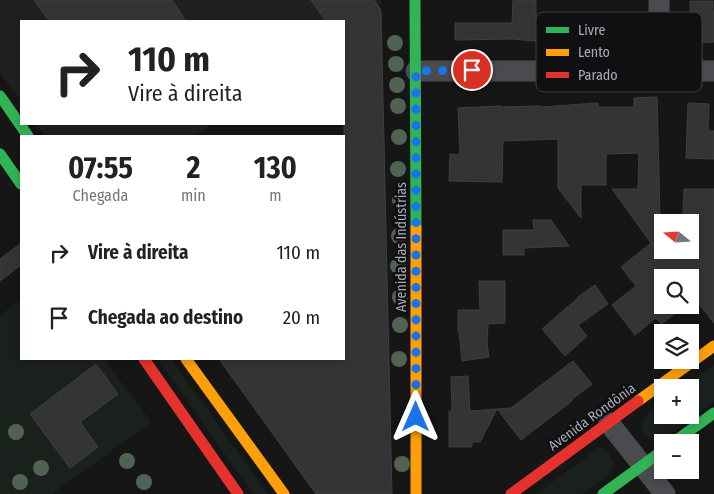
<!DOCTYPE html>
<html lang="pt">
<head>
<meta charset="utf-8">
<style>
	body { margin:0; font-family:"Fira Sans Condensed",sans-serif; background:#f2f2f2; color:#222; height:100vh; display:flex; flex-direction:column; font-size:19px; white-space:nowrap }
	* { box-sizing:border-box; margin:0 }
	p { font-size:16px; color:#767676 }
	.icon { flex:none; width:28px; height:28px; fill:none; stroke:currentColor; stroke-width:2; stroke-linecap:round; stroke-linejoin:round }
	.map { position:relative; flex:1; overflow:hidden }
	.sheet { position:absolute; left:20px; top:135px; width:325px; height:225px; display:flex; flex-direction:column; background:#fff; border-radius:0px; box-shadow:0 2px 8px #0003 }
	.sheet>* { flex:none }
	.top-card { position:absolute; left:20px; top:20px; width:325px; height:105px; border-radius:0px; box-shadow:0 2px 8px #0003; background:#fff; color:#222; overflow:hidden }
	.needle { width:32px; rotate:288deg }
	.tools { position:absolute; left:654px; top:214px; display:grid; gap:10px }
	.tools a { display:grid; place-items:center; width:45px; height:45px; border-radius:0px; background:#fff; box-shadow:0 2px 8px #0003; font-size:25px }
	.pin { position:absolute; display:grid; place-items:center; width:42px; height:42px; color:#fff; margin:-21px; border:2px solid #fff; border-radius:50%; box-shadow:0 1px 5px #0007 }
	.me { position:absolute; width:55px; margin:-28px; rotate:0deg; stroke-linejoin:round; filter:drop-shadow(0 0 4px #0008) }
	.turn { display:flex; align-items:center; gap:18px; height:105px; padding:0 25px; font-size:22px }
	.turn .icon { width:65px; height:65px; stroke-width:2.5 }
	.turn b { display:block; font-size:35px; line-height:42px }
	.eta { display:flex; justify-content:space-evenly; align-items:center; height:85px; text-align:center }
	.eta b { font-size:30px; font-weight:700; line-height:35px }
	ul { padding:0; list-style:none }
	li { display:flex; align-items:center; gap:15px; height:65px; padding:0 25px }
	li div { flex:1 }
	li b { display:block; font-size:19px }
	li em { font-style:normal }
	.map>svg:first-child { display:block }
	.built { fill:#202022 }
	.green { fill:#1a201c }
	.building { fill:#343436; stroke:#3e3f42; fill-rule:evenodd }
	.lines { fill:none; stroke-linecap:round; stroke-linejoin:round }
	.street { stroke:#4a4b4e; stroke-width:21 }
	.fast { stroke:#30b455; stroke-width:11 }
	.slow { stroke:#ff9f0a; stroke-width:11 }
	.jam { stroke:#e5322d; stroke-width:11 }
	.tree { fill:#506252 }
	.route { stroke:#1a73e8; stroke-width:9; stroke-dasharray:0 16.2 }
	.labels { text-anchor:middle; dominant-baseline:central; stroke-width:5; stroke-linejoin:round; paint-order:stroke }
	.street-label { font-size:14px; fill:#a8abb6; stroke:#101012 }
	.key { fill:#101012; stroke:#3e3e43; stroke-width:1 }
	.key-label { font-size:14px; fill:#a8abb6 }
</style>
</head>
<body>
<div class="map">
<svg width="714" height="494" viewBox="0 0 714 494">
	<rect width="100%" height="100%" fill="#161616"/>
	<g class="built">
		<path d="M0,0H381V4L344,30V21H21V102L0,72Z"/>
		<path d="M36,124H212L195,136H45Z"/>
	</g>
	<g class="green">
		<path d="M21,300V359H104L151,422L52,494H0V315Z"/>
		<path d="M158,359H171L268,494H253Z"/>
		<path d="M714,365V402L659,442C644,439 636,431 646,416C649,411 657,407 662,403V415H690V388L683,387Z"/>
		<path d="M600,447L606,449L615,463L611,472L582,494H536Z"/>
	</g>
	<g class="building">
		<path d="M34,0H172L186,21H49Z"/>
		<path d="M311,0H374L381,10L392,494H316L219,359H344V21H326Z"/>
		<path d="M513,0H536V41L512,39L455,40V23H512Z"/>
		<path d="M690,1H713V11H714V42L691,43Z"/>
		<path d="M657,97L660,216L683,217L684,189H714V323L695,299L690,302V278H662V305H686L661,324L656,318L635,335L612,305L636,286L621,267L651,243L612,189H638L639,153L606,154V185H581V218L558,188V139L503,141L502,182L449,181L450,154L460,155L458,108L501,106V107L541,106V107L598,103V107H634V98ZM662,222H690V250H662Z"/>
		<path d="M688,103L709,104L708,131H714V159L686,158Z"/>
		<path d="M533,220H551L569,246L524,248V255H503V230H534Z"/>
		<path d="M21,243V265L0,281V259Z"/>
		<path d="M479,281H505V323L488,324L487,344L489,357L462,361L459,332H458V310H480Z"/>
		<path d="M595,285L608,304L578,325L587,336L565,356L542,329L578,298V297Z"/>
		<path d="M573,361L592,384L571,400L572,401L521,440L497,409L511,408Z"/>
		<path d="M96,364L118,394L80,422L98,447L70,468L30,414Z"/>
		<path d="M468,376L470,411L497,409L480,442H472V447H449V411H452L451,377Z"/>
	</g>
	<g class="lines">
		<g class="street">
			<path d="M659,70V0"/>
			<path d="M416,71H714"/>
			<path d="M609,423L665,494"/>
		</g>
		<g class="fast">
			<path d="M415,0L416,228"/>
			<path d="M0,96L28,136"/>
			<path d="M0,154L21,184"/>
			<path d="M674,442L714,413"/>
			<path d="M603,494L662,451"/>
		</g>
		<g class="slow">
			<path d="M416,228V494"/>
			<path d="M186,359L284,494"/>
			<path d="M638,401L714,346"/>
		</g>
		<g class="jam">
			<path d="M144,359L238,494"/>
			<path d="M511,494L638,401"/>
		</g>
	</g>
	<g class="tree">
		<circle cx="395" cy="43" r="8"/>
		<circle cx="396" cy="64" r="8"/>
		<circle cx="397" cy="85" r="8"/>
		<circle cx="398" cy="106" r="8"/>
		<circle cx="399" cy="137" r="8"/>
		<circle cx="398" cy="169" r="8"/>
		<circle cx="400" cy="200" r="8"/>
		<circle cx="399" cy="236" r="8"/>
		<circle cx="398" cy="266" r="8"/>
		<circle cx="400" cy="297" r="8"/>
		<circle cx="400" cy="325" r="8"/>
		<circle cx="399" cy="359" r="8"/>
		<circle cx="16" cy="432" r="8"/>
		<circle cx="127" cy="461" r="8"/>
		<circle cx="402" cy="464" r="8"/>
		<circle cx="41" cy="468" r="8"/>
		<circle cx="20" cy="482" r="8"/>
		<circle cx="144" cy="482" r="8"/>
	</g>
	<g class="lines">
		<path class="route" d="M416,417V71L472,70"/>
	</g>
	<g class="labels">
		<g class="street-label">
			<text transform="translate(401 247) rotate(-90)">Avenida das Indústrias</text>
			<text transform="translate(592 417) rotate(-36)">Avenida Rondônia</text>
		</g>
	</g>
	<rect x="536" y="12" width="166" height="80" rx="8" class="key"/>
	<rect x="546" y="27" width="23" height="6" fill="#30b455"/>
	<rect x="546" y="49" width="23" height="7" fill="#ff9f0a"/>
	<rect x="546" y="72" width="23" height="6" fill="#e5322d"/>
	<g class="key-label">
		<text x="578" y="35">Livre</text>
		<text x="578" y="57">Lento</text>
		<text x="578" y="80">Parado</text>
	</g>
</svg>
<div class="tools">
<a><svg class="needle" viewBox="-14 -14 28 28"><path d="M0-13l5 13h-10z" fill="#e53935"/><path d="M0 13l5-13h-10z" fill="#767676"/></svg></a>
<a><svg class="icon" aria-label="search" viewBox="0 0 24 24"><circle cx="10" cy="10" r="6"/><path d="M15 15l6 6"/></svg></a>
<a><svg class="icon" aria-label="layers" viewBox="0 0 24 24"><path d="M12 4l9 5-9 5-9-5zM3 14l9 5 9-5"/></svg></a>
<a>+</a>
<a>−</a>
</div>
<div class="pin" style="left:472px;top:70px;background:#d93025"><svg class="icon" aria-label="arrive" viewBox="0 0 24 24"><path d="M6 21V4h12l-3 4 3 4H6"/></svg></div>
<svg class="me" style="left:416px;top:417px" viewBox="-20 -20 40 40"><path d="M0-17L14 15 0 8-14 15z" fill="#1a73e8" stroke="#fff" stroke-width="4"/></svg>
<div class="top-card">
<div class="turn"><svg class="icon" aria-label="right" viewBox="0 0 24 24"><path d="M7 20v-9h11M14 6l5 5-5 5"/></svg><div><b>110 m</b>Vire à direita</div></div>
</div>
<section class="sheet">
<div class="eta">
<div><b>07:55</b><p>Chegada</p></div>
<div><b>2</b><p>min</p></div>
<div><b>130</b><p>m</p></div>
</div>
<ul>
<li><svg class="icon" aria-label="right" viewBox="0 0 24 24"><path d="M7 20v-9h11M14 6l5 5-5 5"/></svg><div><b>Vire à direita</b></div><em>110 m</em></li>
<li><svg class="icon" aria-label="arrive" viewBox="0 0 24 24"><path d="M6 21V4h12l-3 4 3 4H6"/></svg><div><b>Chegada ao destino</b></div><em>20 m</em></li>
</ul>
</section>
</div>
</body>
</html>
